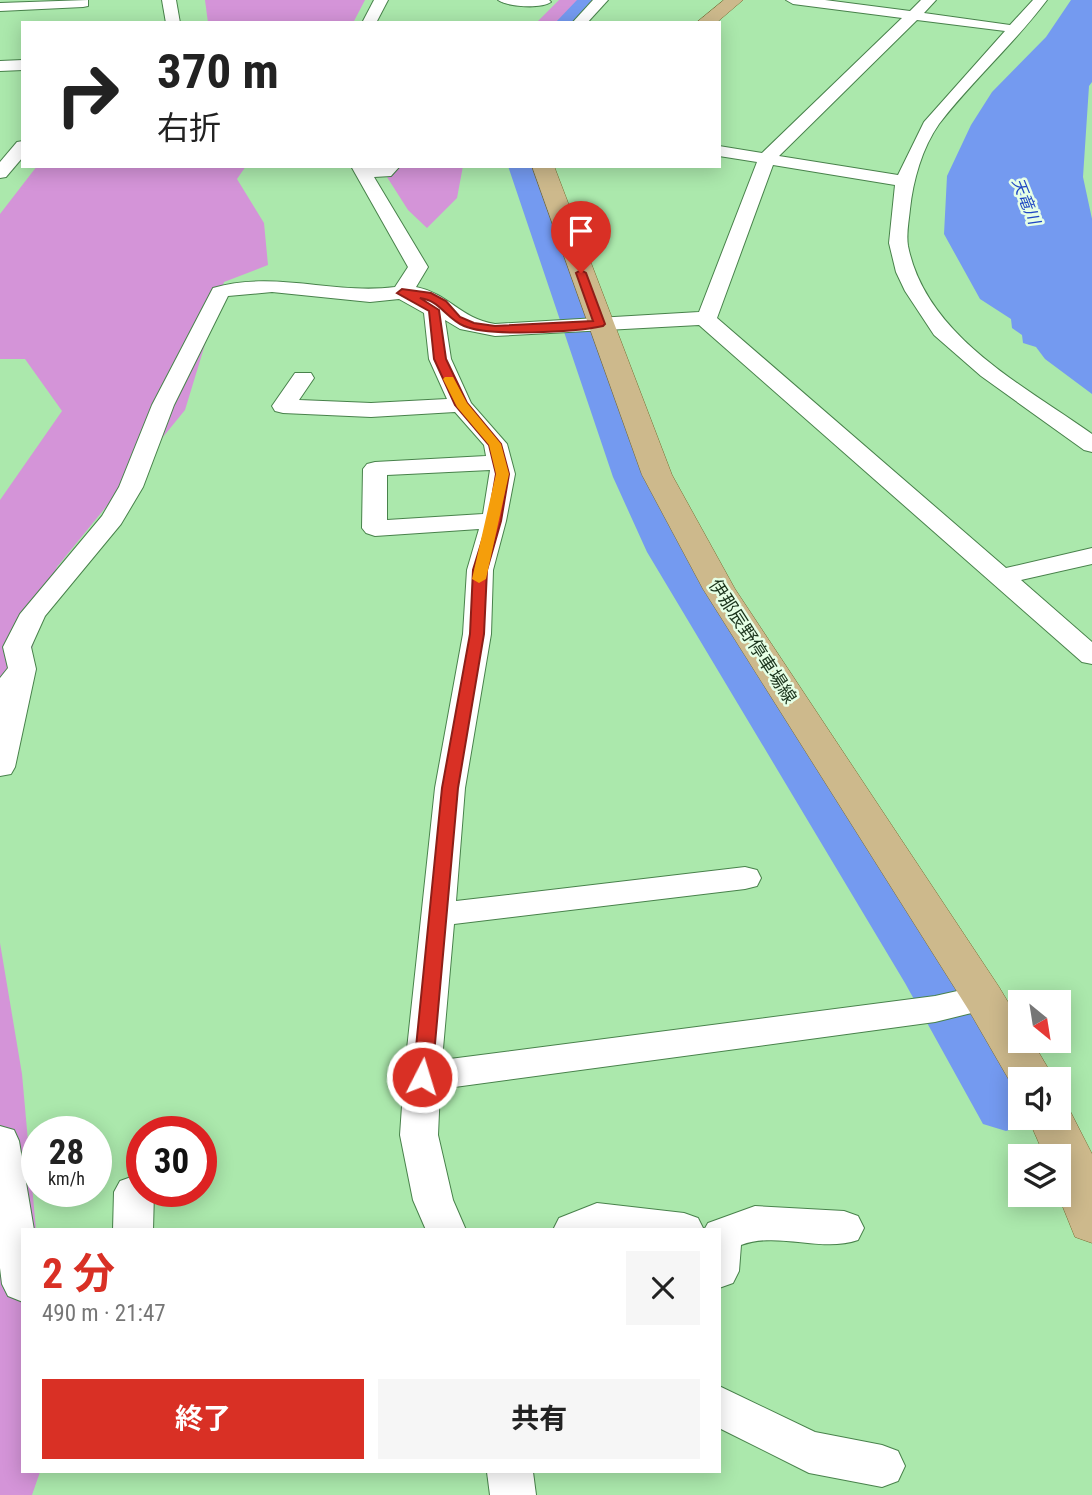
<!DOCTYPE html>
<html lang="ja">
<head>
<meta charset="utf-8">
<style>
	body { margin:0; font-family:"Roboto Condensed","Noto Sans JP",sans-serif; background:#f6f6f6; color:#222; height:100vh; display:flex; flex-direction:column; font-size:26px; white-space:nowrap }
	* { box-sizing:border-box; margin:0 }
	p { font-size:23px; color:#767676 }
	.icon { flex:none; width:38px; height:38px; fill:none; stroke:currentColor; stroke-width:2; stroke-linecap:round; stroke-linejoin:round }
	.map { position:relative; flex:1; overflow:hidden }
	.side { position:absolute; left:21px; top:1228px; width:700px; height:245px; display:flex; flex-direction:column; background:#fff; border-radius:0px; box-shadow:0 4px 18px #0003 }
	.side>* { flex:none }
	.guide { position:absolute; left:21px; top:21px; width:700px; height:147px; border-radius:0px; box-shadow:0 4px 18px #0003; background:#fff; color:#222; overflow:hidden }
	.needle { width:46px; rotate:150deg }
	.buttons { position:absolute; left:1008px; top:990px; display:grid; gap:14px }
	.buttons a { display:grid; place-items:center; width:63px; height:63px; border-radius:0px; background:#fff; box-shadow:0 4px 18px #0003; font-size:35px }
	.speed { position:absolute; left:21px; top:1116px; display:flex; gap:14px; font-size:35px; font-weight:700; text-align:center }
	.speed>* { display:grid; place-content:center; width:91px; height:91px; border-radius:50%; background:#fff; box-shadow:0 4px 18px #0003; line-height:1 }
	.speed small { font-size:18px; font-weight:400 }
	.speed .limit { border:10px solid #d22; background:#fff; color:#111 }
	.pin { position:absolute; display:grid; place-items:center; width:60px; height:60px; color:#fff; margin:-72px -30px; border-radius:50% 50% 50% 0; rotate:-45deg; box-shadow:0 0 7px #0007 }
	.pin .icon { rotate:45deg }
	.me { position:absolute; width:77px; margin:-38px; rotate:5deg; stroke-linejoin:round; filter:drop-shadow(0 0 5px #0008) }
	.turn { display:flex; align-items:center; gap:24px; height:147px; padding:0 21px; font-size:32px }
	.turn .icon { width:91px; height:91px; stroke-width:2.5 }
	.turn b { display:block; font-size:49px; line-height:60px }
	.round { display:grid; place-items:center; flex:none; width:74px; height:74px; border-radius:0px; background:#f6f6f6 }
	.head { display:flex; align-items:center; justify-content:space-between; height:119px; padding:0 21px }
	h1 { font-size:42px; font-weight:700; line-height:52px; color:#d93025 }
	.action { display:flex; gap:14px; margin-top:auto; padding:14px 21px }
	.action a { flex:1; height:80px; border-radius:0px; background:#d93025; color:#fff; font-size:28px; font-weight:700; line-height:80px; text-align:center }
	.action a+a { background:#f6f6f6; color:#222 }
	.map>svg:first-child { display:block }
	.green { fill:#d494d8 }
	.water { fill:#749af0 }
	.lines { fill:none; stroke-linecap:round; stroke-linejoin:round }
	.river { fill:#749af0; fill-rule:evenodd }
	.minor-casing { stroke:#48824b; stroke-width:2 }
	.major-casing { stroke:#796c33; stroke-width:1 }
	.minor { fill:#fff; fill-rule:evenodd }
	.major { fill:#cdb98c; fill-rule:evenodd }
	.route { fill:#d93025; stroke:#8d1f18; stroke-width:2 }
	.slow { fill:#f59e0b }
	.labels { text-anchor:middle; dominant-baseline:central; stroke-width:5; stroke-linejoin:round; paint-order:stroke }
	.far-water-label { font-size:16px; font-style:italic; fill:#1f47c3; stroke:#e6ffe6 }
	.street-label { font-size:18px; fill:#1a331b; stroke:#e6ffe6 }
</style>
</head>
<body>
<div class="map">
<svg width="1092" height="1495" viewBox="0 0 1092 1495">
	<rect width="100%" height="100%" fill="#abe8ac"/>
	<g class="green">
		<path d="M205,0H365L353,23H208Z"/>
		<path d="M559,0H583L560,23H536Z"/>
		<path d="M37,166H246L237,179L264,223L268,265L224,282L185,410L57,567L0,754V500L62,411L25,359H0V214Z"/>
		<path d="M400,166H463L457,198L427,228L408,210L387,177Z"/>
		<path d="M0,943L22,1074L36,1230H23V1472H40L32,1495H0Z"/>
	</g>
	<path class="water" d="M1071,0H1092V82L1089,86L1083,177L1092,219V394L1045,359L1036,347L1023,343L1022,335L1012,328L1011,319L980,299L944,234L947,176L971,125L992,92L1046,37Z"/>
	<g class="lines">
		<g class="river">
			<path d="M577,0H602L581,23H555Z"/>
			<path d="M508,166H538L594,323L653,477L691,552L951,960L1023,1080H1020V1118H1031L1029,1124L1006,1131L983,1124L905,983L647,552L613,477Z"/>
		</g>
		<defs>
			<g id="minor">
				<path d="M88,0V6L83,7L0,11V3Z"/>
				<path d="M162,0H176L180,23H166Z"/>
				<path d="M374,0H388L376,23H362Z"/>
				<path d="M498,0H549L551,2C541,9 508,7 498,0Z"/>
				<path d="M593,0H608L587,23H572Z"/>
				<path d="M786,0H825L910,11L921,0H936L924,13L1010,25L1033,0H1047C1014,44 972,81 939,124C922,148 913,181 910,209C909,220 906,234 908,246C926,336 1023,385 1092,434V452L1084,450L981,376L934,335L905,291L896,272L889,243L895,185L773,165L717,318L1006,568L1092,548V564L1021,580L1092,642V664L1082,662L699,325L495,336L460,329L445,320L451,359L471,403L507,444L515,474L506,521L493,570L491,634L465,788L456,901L745,867L757,870L761,878L757,886L745,889L454,924L442,1060L935,996L984,985L996,989L1002,998L996,1007L935,1022L440,1089L438,1135L453,1200L466,1230H426L413,1200L400,1135L404,1077L435,788L463,634L467,570L479,529L375,536L366,533L362,528L363,469L367,464L375,462L486,456L484,445L455,412L371,417L283,413L275,411L272,406L295,373H311L314,378L299,400L371,403L447,399L429,359L424,313L399,299L370,302L272,292L228,296L174,405L143,487L121,524L45,616L31,647L36,669L15,767L11,774L0,776V678L8,668L3,647L20,614L102,516L119,487L152,405L213,288C274,270 334,295 395,287L408,267L351,166H400L391,176L374,177L428,267L416,287C450,294 459,318 495,324L699,312L757,162L719,156V146L762,153L902,18L793,4ZM917,20L1005,31L924,122L898,175L779,156ZM490,470L483,514L387,520V475Z"/>
				<path d="M23,60V70L0,71V61Z"/>
				<path d="M23,141V157L6,177L0,178V162L17,142Z"/>
				<path d="M0,1126L14,1130L19,1141L34,1230H23V1302L8,1296L2,1284L0,1268Z"/>
				<path d="M134,1176L142,1179V1192H154L153,1230H113L114,1192L120,1181Z"/>
				<path d="M597,1203L684,1213L698,1218L704,1230H553L559,1218Z"/>
				<path d="M755,1206L844,1211L858,1216L864,1228L858,1240C821,1253 779,1231 741,1245L739,1271L733,1283L719,1288V1230H704L708,1223Z"/>
				<path d="M719,1386L815,1432L882,1445L898,1451L905,1466L898,1481L882,1487L809,1473L719,1428Z"/>
				<path d="M487,1472H533L536,1495H490Z"/>
			</g>
			<g id="major">
				<path d="M724,0H743L716,23H696Z"/>
				<path d="M532,166H554L672,475L735,589L999,987L1020,1022V1041H1032L1055,1080H1020V1094L1016,1092L968,1009L703,589L642,475Z"/>
				<path d="M1059,1102L1067,1105L1092,1154V1243L1075,1237L1058,1195L1059,1157H1045L1028,1118H1059Z"/>
			</g>
		</defs>
		<use href="#minor" class="minor-casing"/>
		<use href="#major" class="major-casing"/>
		<use href="#minor" class="minor"/>
		<use href="#major" class="major"/>
	</g>
	<path class="route" d="M581,270L586,273L605,324L603,326C575,332 489,337 464,326C447,319 439,300 420,298L439,310L446,359L467,403L501,444L509,474L501,521L487,570L484,634L458,788L432,1077L429,1082L422,1084L415,1082L413,1077L442,788L470,634L473,570L488,521L496,474L489,445L455,405L434,359L429,311L397,293L402,289L431,293L446,301L460,317L474,323L495,326L593,321L576,273Z"/>
	<path class="slow" d="M445,377H453L467,403L501,444L509,474L486,579L479,583L472,579L496,474L489,445L457,407L443,379Z"/>
	<g class="labels">
		<g class="far-water-label">
			<text transform="translate(1026 201) rotate(68)">天竜川</text>
		</g>
		<g class="street-label">
			<text transform="translate(753 641) rotate(57)">伊那辰野停車場線</text>
		</g>
	</g>
</svg>
<div class="buttons">
<a><svg class="needle" viewBox="-14 -14 28 28"><path d="M0-13l5 13h-10z" fill="#e53935"/><path d="M0 13l5-13h-10z" fill="#767676"/></svg></a>
<a><svg class="icon" aria-label="sound" viewBox="0 0 24 24"><path d="M4 9h4l5-4v14l-5-4H4zM17 9q2 3 0 6"/></svg></a>
<a><svg class="icon" aria-label="layers" viewBox="0 0 24 24"><path d="M12 4l9 5-9 5-9-5zM3 14l9 5 9-5"/></svg></a>
</div>
<div class="speed"><div>28<small>km/h</small></div><div class="limit">30</div></div>
<div class="pin" style="left:581px;top:273px;background:#d93025"><svg class="icon" aria-label="arrive" viewBox="0 0 24 24"><path d="M6 21V4h12l-3 4 3 4H6"/></svg></div>
<svg class="me" style="left:422px;top:1077px" viewBox="-20 -20 40 40"><circle r="17" fill="#d93025" stroke="#fff" stroke-width="3"/><path d="M0-11L8 9 0 5-8 9z" fill="#fff"/></svg>
<div class="guide">
<div class="turn"><svg class="icon" aria-label="right" viewBox="0 0 24 24"><path d="M7 20v-9h11M14 6l5 5-5 5"/></svg><div><b>370 m</b>右折</div></div>
</div>
<section class="side">
<div class="head"><div><h1>2 分</h1><p>490 m · 21:47</p></div><a class="round"><svg class="icon" aria-label="close" viewBox="0 0 24 24"><path d="M6 6l12 12M18 6L6 18"/></svg></a></div>
<div class="action"><a>終了</a><a>共有</a></div>
</section>
</div>
</body>
</html>
